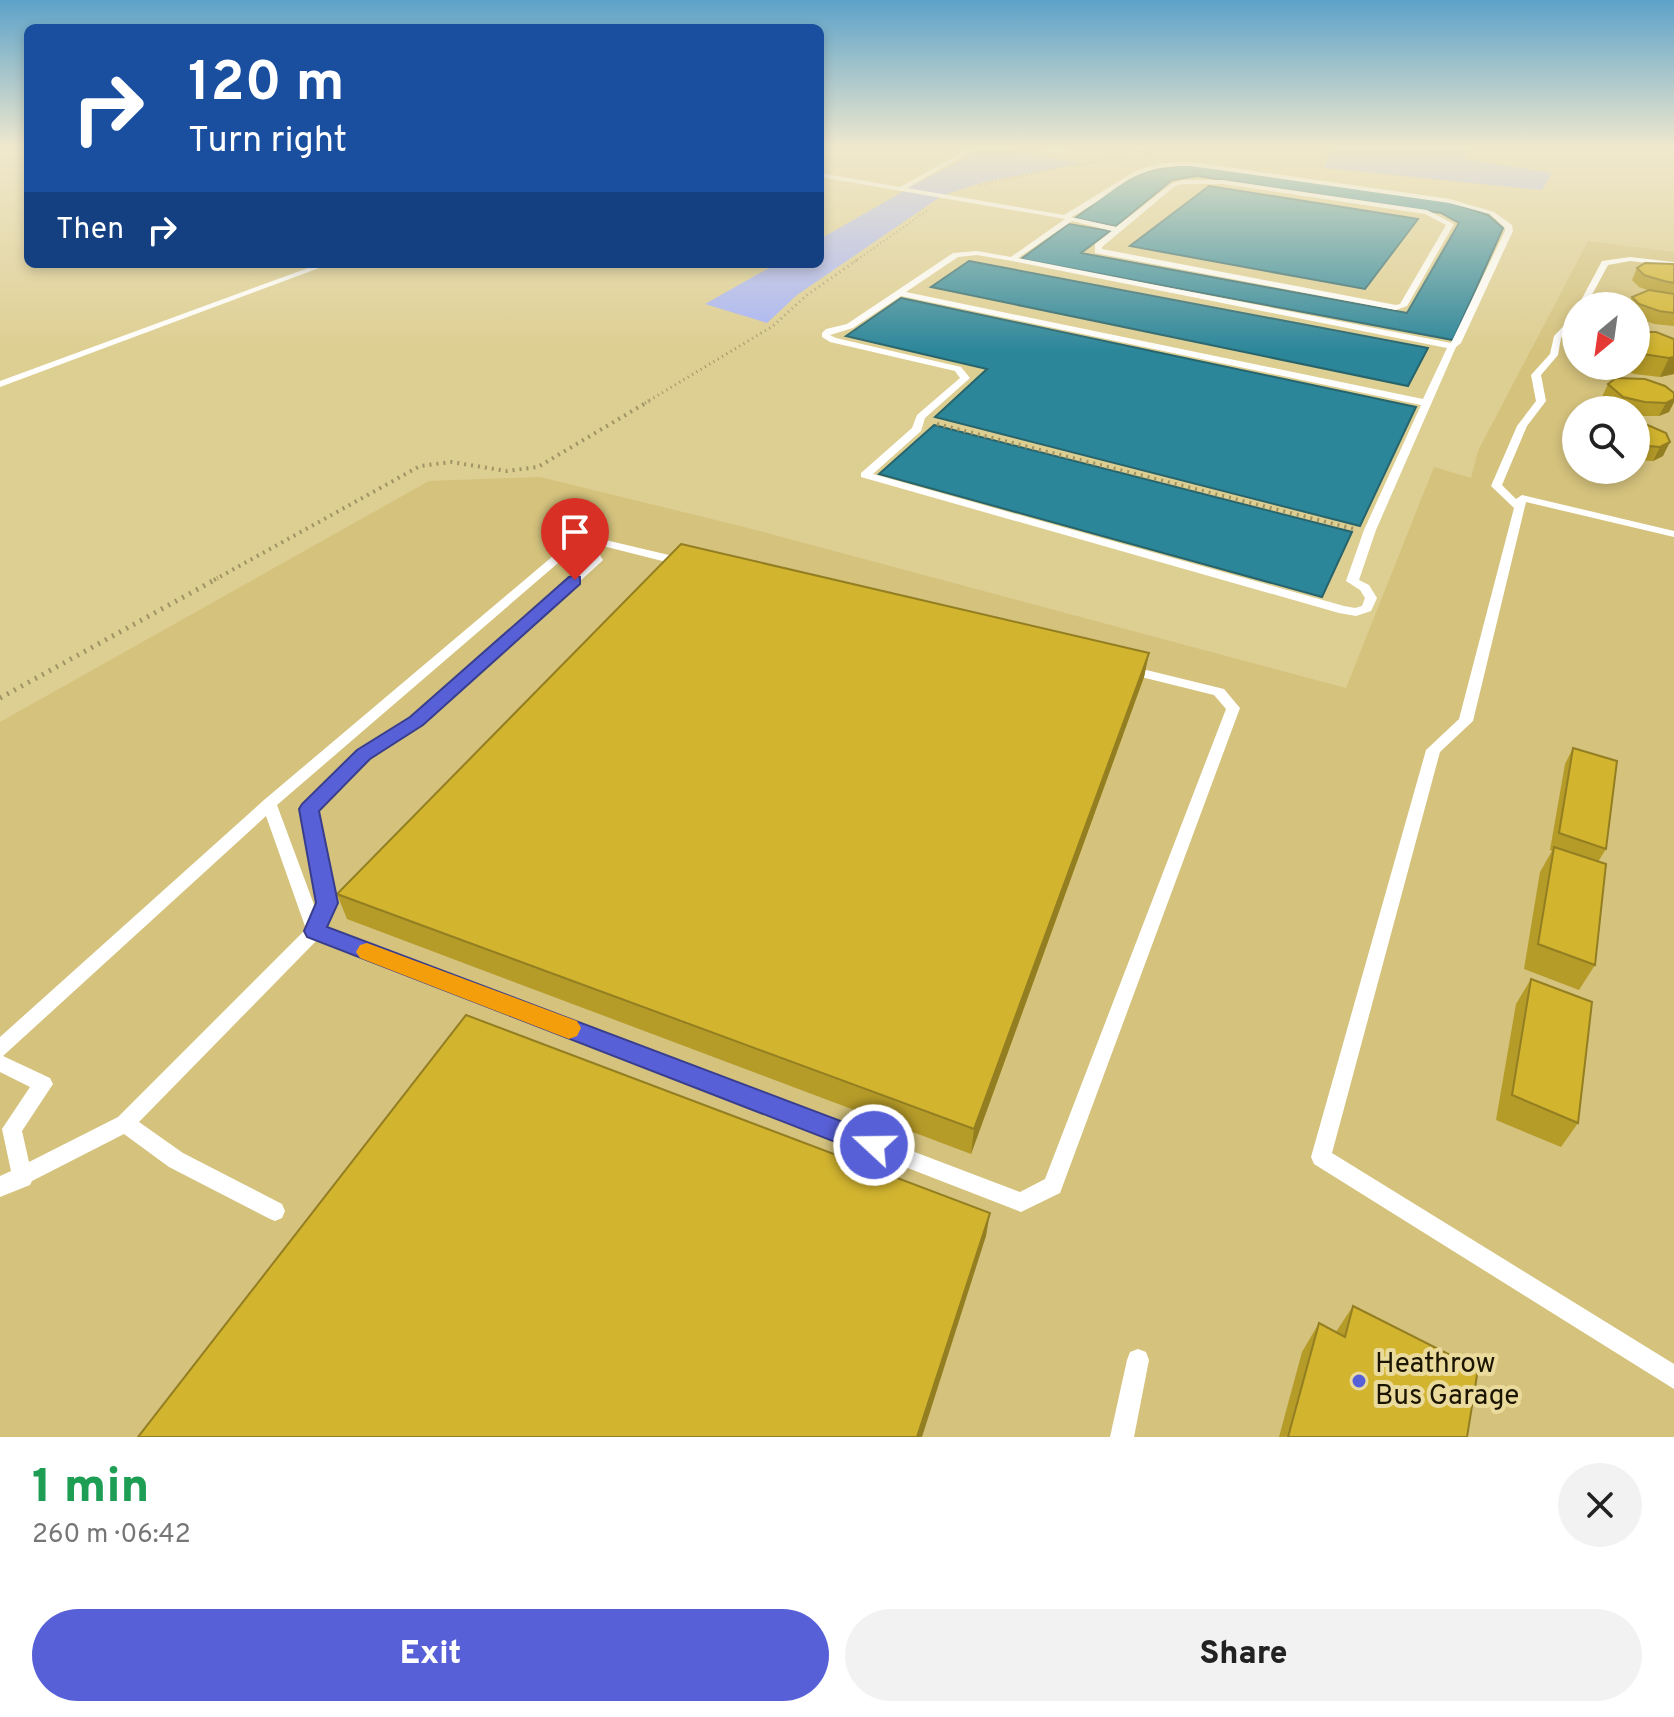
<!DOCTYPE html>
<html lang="en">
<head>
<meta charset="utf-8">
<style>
	body { margin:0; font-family:Overpass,sans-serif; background:#f2f2f2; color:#222; height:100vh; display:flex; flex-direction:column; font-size:30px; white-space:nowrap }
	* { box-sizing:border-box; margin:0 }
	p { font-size:26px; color:#767676 }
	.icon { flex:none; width:44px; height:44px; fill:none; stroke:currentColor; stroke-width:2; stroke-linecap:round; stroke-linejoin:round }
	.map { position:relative; height:1437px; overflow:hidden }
	.sheet { display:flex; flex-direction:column; background:#fff; flex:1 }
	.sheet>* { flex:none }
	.top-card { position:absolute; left:24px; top:24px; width:800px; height:244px; border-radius:12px; box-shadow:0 4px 12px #0003; background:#1a4fa0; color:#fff; overflow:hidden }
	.needle { width:52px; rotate:209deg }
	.tools { position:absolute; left:1562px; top:292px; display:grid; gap:16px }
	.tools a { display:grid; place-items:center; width:88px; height:88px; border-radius:50%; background:#fff; box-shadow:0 4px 12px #0003; font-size:40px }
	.pin { position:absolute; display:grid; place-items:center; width:68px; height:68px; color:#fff; margin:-82px -34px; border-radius:50% 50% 50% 0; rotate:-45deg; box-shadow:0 0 8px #0007 }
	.pin .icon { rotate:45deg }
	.me { position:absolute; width:88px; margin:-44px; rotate:291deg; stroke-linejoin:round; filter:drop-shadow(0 0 6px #0008) }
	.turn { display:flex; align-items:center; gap:28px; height:168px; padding:0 32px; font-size:36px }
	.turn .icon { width:104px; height:104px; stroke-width:2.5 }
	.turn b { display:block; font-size:56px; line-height:68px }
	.then { display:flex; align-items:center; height:76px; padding:0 32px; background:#0003; gap:16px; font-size:30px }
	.round { display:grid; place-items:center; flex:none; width:84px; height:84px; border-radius:42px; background:#f2f2f2 }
	.overview { display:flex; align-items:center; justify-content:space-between; height:136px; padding:0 32px }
	h1 { font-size:48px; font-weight:800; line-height:60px; color:#1e9e55 }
	.cta { display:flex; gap:16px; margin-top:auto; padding:16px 32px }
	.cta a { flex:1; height:92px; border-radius:48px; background:#5860d7; color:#fff; font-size:32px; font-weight:800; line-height:92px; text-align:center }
	.cta a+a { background:#f2f2f2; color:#222 }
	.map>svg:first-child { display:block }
	.built { fill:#d4c27d; fill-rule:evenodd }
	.green { fill:#a8b4f5 }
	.water { fill:#2c869a; stroke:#27646c; stroke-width:2 }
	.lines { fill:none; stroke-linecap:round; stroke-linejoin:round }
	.path-far3 { stroke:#a09464; stroke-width:2; stroke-dasharray:1 3; stroke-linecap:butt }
	.path-far2 { stroke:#a09464; stroke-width:3; stroke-dasharray:1 4; stroke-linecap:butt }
	.path-far1 { stroke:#a09464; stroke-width:4; stroke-dasharray:2 5; stroke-linecap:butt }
	.path { stroke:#a09464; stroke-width:5; stroke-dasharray:2 6; stroke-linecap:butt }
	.lane { fill:#fff; fill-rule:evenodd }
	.wall { fill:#b59b28 }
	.shaded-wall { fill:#937e21 }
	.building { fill:#d2b42f; stroke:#937e21; stroke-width:2 }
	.route { fill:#5860d7; stroke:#393e8c; stroke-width:2 }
	.slow { fill:#f59e0b }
	.poi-dot { fill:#5860d7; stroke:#eadb9d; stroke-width:3 }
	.labels { text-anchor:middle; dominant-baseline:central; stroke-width:8; stroke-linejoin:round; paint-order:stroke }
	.near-poi-label { font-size:28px; fill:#1a1400; stroke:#eadb9d; text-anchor:start }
</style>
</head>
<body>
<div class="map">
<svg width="1674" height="1437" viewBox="0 0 1674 1437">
	<rect width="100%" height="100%" fill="#ddce91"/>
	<path class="built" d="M1588,241L1674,252V1437H0V722L429,481L540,477L748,528L1346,688L1434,467L1471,478L1478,451ZM1576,306H1636V366H1576ZM1576,410H1636V470H1576Z"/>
	<g class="green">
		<path d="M1332,149H1467L1465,159L1552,173L1542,190L1324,168Z"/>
		<path d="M981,150H1001L1082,163L984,182L944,195L906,189Z"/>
		<path d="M904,191L940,197L797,295L767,323L705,304L776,264H820V239Z"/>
	</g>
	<g class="water">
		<path d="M1193,165L1449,202L1488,215L1503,228L1453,340L1021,259L1069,224L1110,231L1081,253L1407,313L1459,223L1441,213L1197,176L1172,180L1116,226L1075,218C1121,185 1133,167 1193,165Z"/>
		<path d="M1209,186L1418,219L1365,289L1130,246Z"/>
		<path d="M969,261L1428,348L1408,386L931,287Z"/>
		<path d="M901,298L1416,407L1360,526L935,417L987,369L846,336Z"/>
		<path d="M934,425L1352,532L1322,597L879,474Z"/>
	</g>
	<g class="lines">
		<g class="path-far3">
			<path d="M1130,149L1149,152"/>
			<path d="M1070,166L1127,158"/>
			<path d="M1321,167L1328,149"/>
			<path d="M980,185L1056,169"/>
			<path d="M854,262L928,210"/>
		</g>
		<path class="path-far2" d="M645,403L773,326L807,295L857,260"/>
		<g class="path-far1">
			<path d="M937,424L1354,529"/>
			<path d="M214,580L420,466L451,462L507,471L538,467L649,401"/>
		</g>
		<path class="path" d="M0,698L218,578"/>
		<g class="lane">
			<path d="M968,149H976L907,188L1064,215L1137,170L1163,163L1191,162L1450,199L1494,212L1512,225L1513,231L1461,343L1456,347L1376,530L1359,580L1369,585L1377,598L1371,611L1356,616L1339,613L861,477V473L912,428L917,415L960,378L955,371L830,342L822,337V333L826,329L847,324L953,253L977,251L1011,257L1065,219L820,177V173L900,187ZM1191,166L1449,203L1490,214L1505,228V231L1451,343L1018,258L1072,221L1112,231L1095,244V253L1396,310L1407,306L1454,224L1427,210L1223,180H1183L1171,184L1116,227L1071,217C1121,192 1126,165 1191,166ZM1183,184H1223L1425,214L1446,225L1400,304L1396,305L1102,249V247L1175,186ZM977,255L1012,261L1447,348L1423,399L906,292L958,257ZM901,296L1421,405L1364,530L1346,581L1360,590L1365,598L1362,606L1355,608L1344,606L873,474L921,431L925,418L970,378L961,367L836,338L830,335L853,328Z"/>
			<path d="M1031,149H1071L1059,154Z"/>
			<path d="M1630,257L1674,262V266L1630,261L1608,265L1586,306H1578L1602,261Z"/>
			<path d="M319,264H330L0,387V381Z"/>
			<path d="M1576,313V321L1561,338L1558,355L1541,375L1546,401L1527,426L1502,485L1516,499L1522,495L1674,531V537L1526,502L1473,721L1440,752L1332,1153L1674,1364V1389L1314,1164L1311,1157L1426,750L1459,719L1514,508L1491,486L1517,426L1536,401L1531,375L1550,354L1554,336Z"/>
			<path d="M597,538L690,560L692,563L686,567L599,545L591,549L598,552L603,560L601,562L422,724L369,758L317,810L335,903L325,928L1020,1192L1045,1179L1226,709L1214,695L1121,672L1119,669L1126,665L1224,689L1240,708L1060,1193L1021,1212L318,939L139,1122L183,1153L282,1204L285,1211L282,1218L275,1221L268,1218L169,1167L124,1134L32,1181L30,1185L0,1197V1176L11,1171L2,1129L30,1087L0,1072V1037L264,800L566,545L579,546ZM572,551L589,556L591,559L412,718L359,752L304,805L301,809L319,903L316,910L277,805ZM266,816L306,929L118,1117L29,1162L22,1131L53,1084L50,1078L3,1056Z"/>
			<path d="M1138,1349L1146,1352L1149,1360L1134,1437H1110L1127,1360L1130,1352Z"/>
		</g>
	</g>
	<g class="wall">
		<path d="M1674,264V326L1654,324L1636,317V306H1628L1632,297L1650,291L1639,287L1632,280L1637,268Z"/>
		<path d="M1636,332L1674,339V374L1660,377L1634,374L1614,366H1636Z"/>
		<path d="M1608,384L1674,393V402L1669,412L1659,416H1639L1636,415V410H1617L1602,397Z"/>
		<path d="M1636,420L1666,433L1663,456L1653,461L1636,460Z"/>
		<path d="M1149,653L1144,677L971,1154L347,919L337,894Z"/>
		<path d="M1573,748L1606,849L1598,862L1595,965L1579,990L1524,969L1540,872L1552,851L1550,850L1565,764Z"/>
		<path d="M1531,979L1578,1123L1561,1147L1496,1120L1516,1004Z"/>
		<path d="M1353,1306L1467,1437H1279L1302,1352L1319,1323L1336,1332Z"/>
	</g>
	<g class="shaded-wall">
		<path d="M1674,357V374L1660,377L1669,358Z"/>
		<path d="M1674,399V402L1669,412L1659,416L1666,403Z"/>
		<path d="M1670,442L1663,456L1653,461L1660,447Z"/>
		<path d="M1149,653L1144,677L971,1154L974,1129Z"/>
		<path d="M990,1213L986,1236L922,1437H917Z"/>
	</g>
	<g class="building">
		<path d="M1645,263L1674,264V283L1664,281L1644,275L1637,268Z"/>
		<path d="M1649,290L1674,294V313L1659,311L1639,304L1632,297Z"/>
		<path d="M1636,332H1656L1674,339V357L1669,358L1643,354L1636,352Z"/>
		<path d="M1616,378L1645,379L1665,386L1674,393V399L1666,403L1645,402L1623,397L1608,384Z"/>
		<path d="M1636,420L1666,433L1670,442L1660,447L1636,445Z"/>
		<path d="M681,544L1149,653L974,1129L337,894Z"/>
		<path d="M1573,748L1617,761L1606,849L1559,833Z"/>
		<path d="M1554,847L1606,864L1595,965L1538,944Z"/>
		<path d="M1531,979L1592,1002L1578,1123L1512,1095Z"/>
		<path d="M466,1015L990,1213L917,1437H138Z"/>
		<path d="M1353,1306L1478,1369L1467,1437H1288L1319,1323L1345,1337Z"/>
	</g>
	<linearGradient id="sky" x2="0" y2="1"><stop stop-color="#5da2c9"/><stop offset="0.42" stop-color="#f0e9ce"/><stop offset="1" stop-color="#f0e9ce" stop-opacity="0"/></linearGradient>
	<rect width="1674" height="351" fill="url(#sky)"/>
	<path class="route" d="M575,575L580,577V584L423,725L370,759L319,811L338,903L327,927L883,1137L887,1145L883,1154L874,1157L307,937L304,931L316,903L299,809L302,804L357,750L410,717L569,577Z"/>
	<path class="slow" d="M367,943L577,1021L581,1028L577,1036L569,1039L360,958L356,952L360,945Z"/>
	<circle class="poi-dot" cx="1359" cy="1381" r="8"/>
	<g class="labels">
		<g class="near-poi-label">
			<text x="1375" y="1365">Heathrow<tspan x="1375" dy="32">Bus Garage</tspan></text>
		</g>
	</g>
</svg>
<div class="tools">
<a><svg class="needle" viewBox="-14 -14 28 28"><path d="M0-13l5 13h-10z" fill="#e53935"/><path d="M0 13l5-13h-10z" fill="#767676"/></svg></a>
<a><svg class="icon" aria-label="search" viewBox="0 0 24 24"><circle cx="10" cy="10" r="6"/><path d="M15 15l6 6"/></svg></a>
</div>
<div class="pin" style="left:575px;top:580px;background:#d93025"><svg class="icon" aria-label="arrive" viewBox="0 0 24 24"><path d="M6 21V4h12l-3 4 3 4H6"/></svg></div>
<svg class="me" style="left:874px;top:1145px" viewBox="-20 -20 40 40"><circle r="17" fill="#5860d7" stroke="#fff" stroke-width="3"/><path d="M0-11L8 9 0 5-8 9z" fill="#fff"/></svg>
<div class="top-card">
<div class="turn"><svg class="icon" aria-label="right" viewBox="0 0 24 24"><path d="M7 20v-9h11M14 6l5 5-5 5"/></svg><div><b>120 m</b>Turn right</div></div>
<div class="then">Then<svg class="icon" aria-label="right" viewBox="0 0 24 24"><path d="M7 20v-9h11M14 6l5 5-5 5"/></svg></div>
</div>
</div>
<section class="sheet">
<div class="overview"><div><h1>1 min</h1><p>260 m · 06:42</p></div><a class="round"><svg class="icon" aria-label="close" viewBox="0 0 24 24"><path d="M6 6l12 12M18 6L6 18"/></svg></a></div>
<div class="cta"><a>Exit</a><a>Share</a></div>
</section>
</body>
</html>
